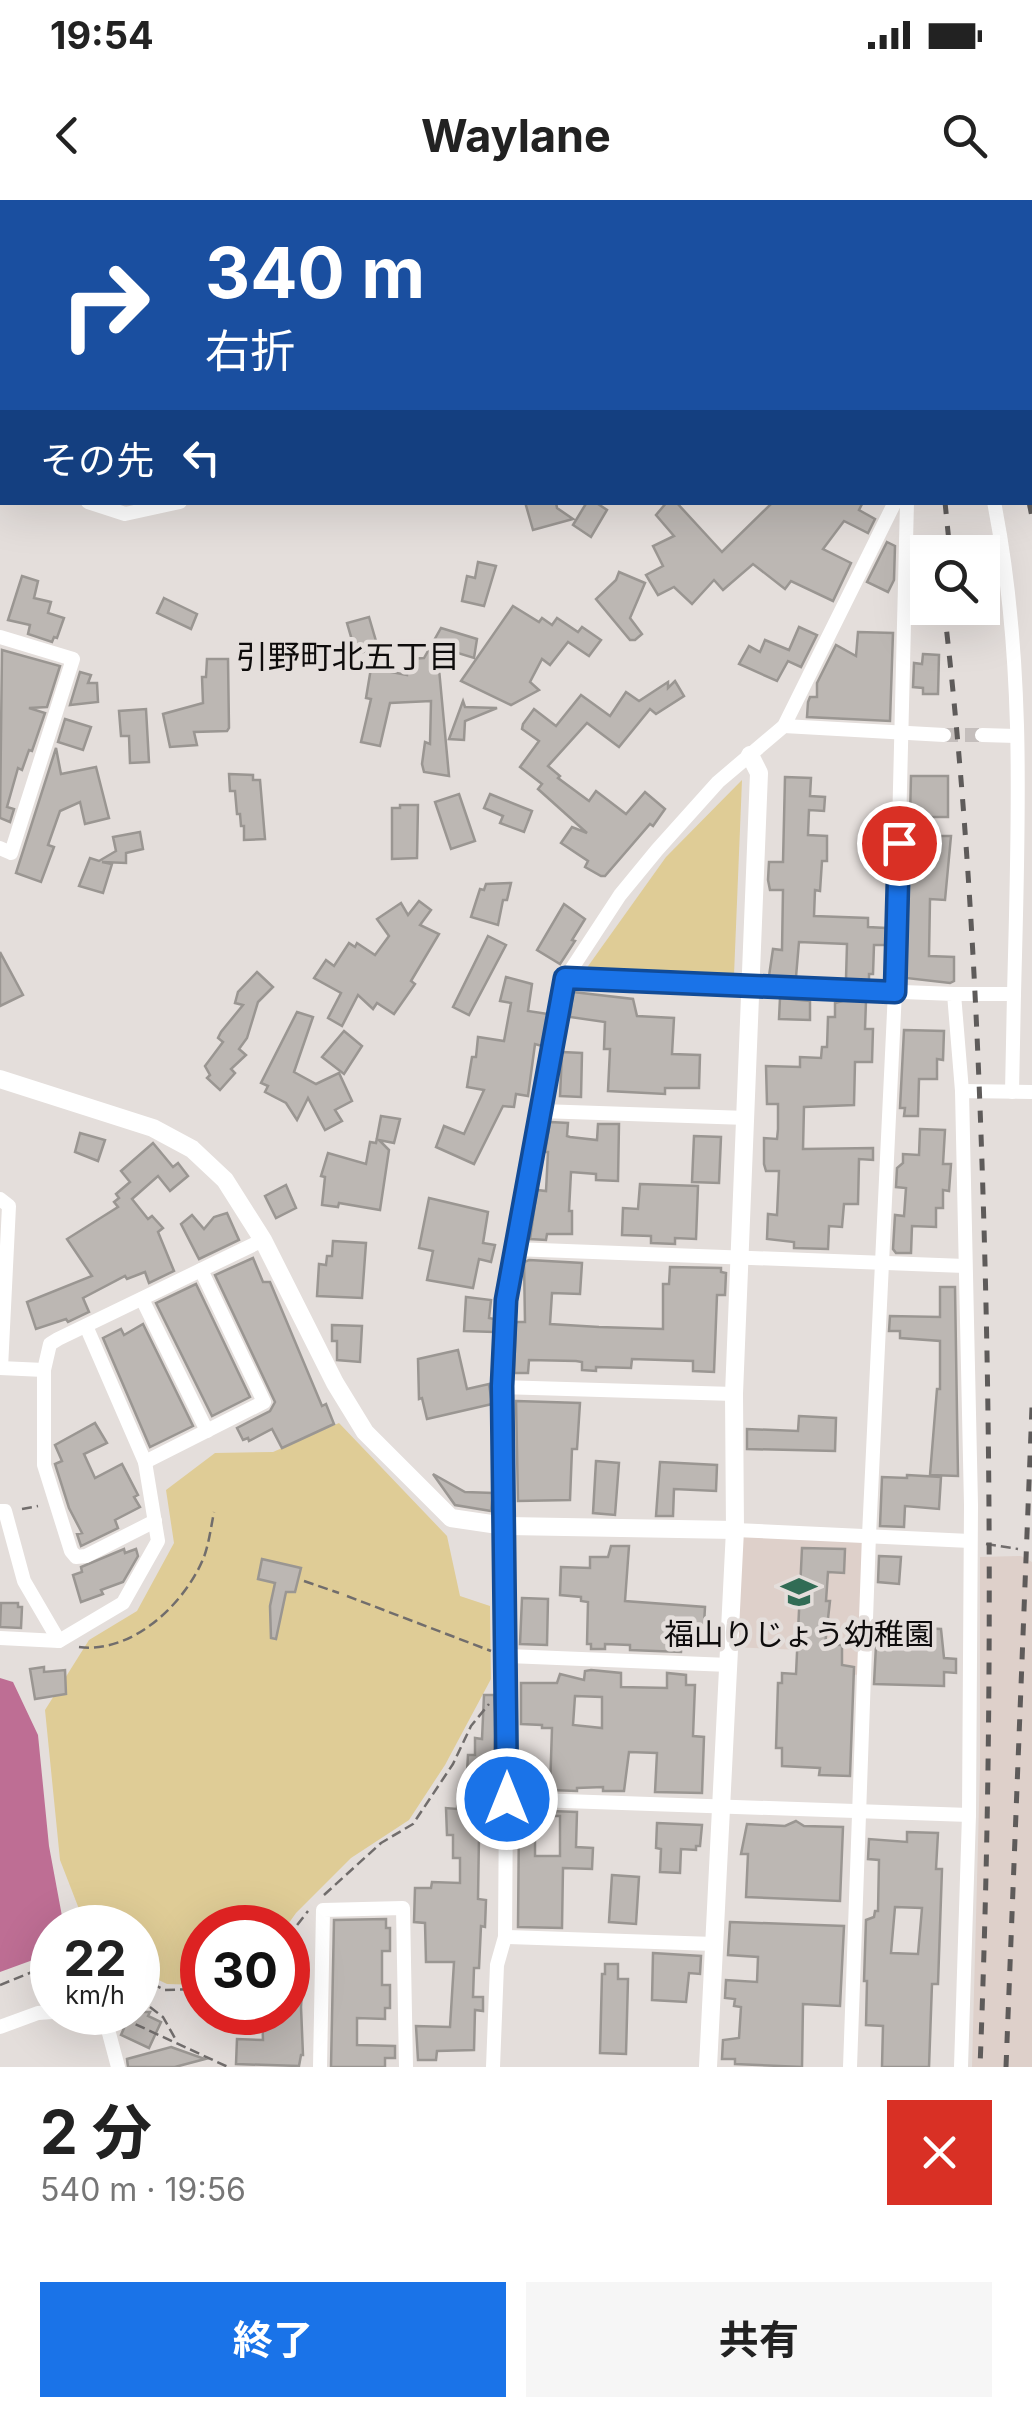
<!DOCTYPE html>
<html lang="ja">
<head>
<meta charset="utf-8">
<style>
	body { margin:0; font-family:Inter,"Noto Sans JP",sans-serif; background:#f6f6f6; color:#222; height:100vh; display:flex; flex-direction:column; font-size:38px; white-space:nowrap }
	* { box-sizing:border-box; margin:0 }
	p { font-size:32px; color:#767676 }
	.icon { flex:none; width:55px; height:55px; fill:none; stroke:currentColor; stroke-width:2; stroke-linecap:round; stroke-linejoin:round }
	.map { position:relative; height:1867px; overflow:hidden }
	.side { display:flex; flex-direction:column; background:#fff; flex:1 }
	.side>* { flex:none }
	.top-card { position:absolute; left:0px; top:0px; width:1032px; height:305px; box-shadow:0 10px 40px #0002; background:#1a4fa0; color:#fff; overflow:hidden }
	.tools { position:absolute; left:910px; top:335px; display:grid; gap:20px }
	.tools a { display:grid; place-items:center; width:90px; height:90px; border-radius:0px; background:#fff; box-shadow:0 10px 40px #0002; font-size:50px }
	.speed { position:absolute; left:30px; top:1705px; display:flex; gap:20px; font-size:50px; font-weight:700; text-align:center }
	.speed>* { display:grid; place-content:center; width:130px; height:130px; border-radius:50%; background:#fff; box-shadow:0 10px 40px #0002; line-height:1 }
	.speed small { font-size:25px; font-weight:400 }
	.speed .limit { border:15px solid #d22; background:#fff; color:#111 }
	.pin { position:absolute; display:grid; place-items:center; width:85px; height:85px; color:#fff; margin:-42px; border:5px solid #fff; border-radius:50%; box-shadow:0 2px 10px #0007 }
	.me { position:absolute; width:110px; margin:-55px; rotate:0deg; stroke-linejoin:round; filter:drop-shadow(0 0 8px #0008) }
	.turn { display:flex; align-items:center; gap:35px; height:210px; padding:0 40px; font-size:45px }
	.turn .icon { width:130px; height:130px; stroke-width:2.5 }
	.turn b { display:block; font-size:70px; line-height:85px }
	.then { display:flex; align-items:center; height:95px; padding:0 40px; background:#0003; gap:20px; font-size:38px }
	.round { display:grid; place-items:center; flex:none; width:105px; height:105px; border-radius:0px; background:#f6f6f6 }
	.overview { display:flex; align-items:center; justify-content:space-between; height:170px; padding:0 40px }
	h1 { font-size:60px; font-weight:700; line-height:75px }
	.cta { display:flex; gap:20px; margin-top:auto; padding:20px 40px }
	.cta a { flex:1; height:115px; border-radius:0px; background:#1a73e8; color:#fff; font-size:40px; font-weight:700; line-height:115px; text-align:center }
	.cta a+a { background:#f6f6f6; color:#222 }
	.status { display:flex; justify-content:space-between; align-items:center; height:70px; padding:0 50px; background:#fff; direction:ltr }
	.status svg { height:28px; fill:currentColor }
	header { display:flex; justify-content:space-between; align-items:center; height:130px; padding:0 40px; background:#fff; font-size:45px; font-weight:700 }
	.map>svg:first-child { display:block }
	.built { fill:#ded0ca }
	.green { fill:#dfcc96 }
	.water { fill:#be6e94 }
	.building { fill:#bcb7b3; stroke:#9a9692; stroke-width:2.5; fill-rule:evenodd }
	.lines { fill:none; stroke-linecap:round; stroke-linejoin:round }
	.minor-tunnel { stroke:#c4bebc; stroke-width:14; stroke-dasharray:14 7; stroke-linecap:butt }
	.path { stroke:#716d6c; stroke-width:2.5; stroke-dasharray:10 5; stroke-linecap:butt }
	.minor { stroke:#fff; stroke-width:14 }
	.tertiary { stroke:#fff; stroke-width:18 }
	.rail { stroke:#5e5b5a; stroke-width:5; stroke-dasharray:12 12; stroke-linecap:butt }
	.route-casing { stroke:#114b97; stroke-width:25 }
	.route { stroke:#1a73e8; stroke-width:18 }
	.labels { text-anchor:middle; dominant-baseline:central; stroke-width:9; stroke-linejoin:round; paint-order:stroke }
	.poi-label { font-size:30px; fill:#0e0c0c; stroke:#e4dedb }
	.neighbourhood-label { font-size:32px; fill:#0e0c0c; stroke:#e4dedb }
</style>
</head>
<body>
<div class="status"><b>19:54</b><svg viewBox="0 0 49 12"><path d="M0 12V9h3v3zM5 12V6h3v6zM10 12V3h3v9zM15 12V0h3v12zM26 1h20v11H26zM47 4h2v5h-2z"/></svg></div>
<header><svg class="icon" aria-label="back" viewBox="0 0 24 24"><path d="M15 5l-7 7 7 7"/></svg>Waylane<svg class="icon" aria-label="search" viewBox="0 0 24 24"><circle cx="10" cy="10" r="6"/><path d="M15 15l6 6"/></svg></header>
<div class="map">
<svg width="1032" height="1867" viewBox="0 0 1032 1867">
	<rect width="100%" height="100%" fill="#e4dedb"/>
	<g class="built">
		<path d="M738,1332L865,1337L861,1475L799,1471V1450L733,1447Z"/>
		<path d="M1021,1356L1032,1362V1867H972L980,1568V1357Z"/>
	</g>
	<g class="green">
		<path d="M742,580L734,775L586,769L666,657Z"/>
		<path d="M339,1223L447,1336L460,1396L490,1406L491,1479L445,1565L409,1620L351,1658L296,1713L286,1727L202,1728V1785L167,1784L138,1770V1728L86,1727L60,1660L45,1510L89,1440L137,1411L174,1343L166,1290L215,1253L273,1252Z"/>
	</g>
	<path class="water" d="M0,1478L13,1482L38,1535L49,1646L64,1727L52,1728V1753L0,1772Z"/>
	<g class="building">
		<path d="M525,302H556L557,308L573,319L533,330Z"/>
		<path d="M587,302H595L607,310L591,337L573,325Z"/>
		<path d="M667,302H676L722,352L773,302H863L859,310L875,319L868,333L844,321L823,349L851,363L833,401L791,381L785,389L753,364L723,390L714,380L692,404L674,387L658,395L646,375L663,366L653,346L674,336L656,315Z"/>
		<path d="M887,342L895,346L894,380L888,392L867,382Z"/>
		<path d="M478,362L496,366L484,406L462,401L467,376L475,378Z"/>
		<path d="M619,372L645,383L630,418L642,434L635,440H630L596,399L616,380Z"/>
		<path d="M22,376L38,381L34,398L51,402L48,413L64,418L57,438L54,437L52,442L28,434L30,425L8,420Z"/>
		<path d="M164,398L197,414L191,429L157,413Z"/>
		<path d="M513,406L539,422L542,418L552,425L557,418L578,432L582,427L601,440L589,456L568,442L550,465L542,459L530,482L539,490L511,505L461,481Z"/>
		<path d="M369,417L378,448L356,454L347,423Z"/>
		<path d="M799,427L817,435L801,467L788,461L777,481L739,464L749,446L760,452L765,440L789,450Z"/>
		<path d="M441,428L477,439L474,458L445,449L439,469L449,576L424,572L422,564L425,542L430,544L431,501L390,503L380,546L361,542L371,499L366,498L371,468L407,475L409,459L424,458Z"/>
		<path d="M858,432L893,433L890,521L807,517L808,502L810,497H817V483L836,445L856,456Z"/>
		<path d="M2,450L60,466L47,507L29,508L45,513L32,551L29,550L22,570L18,568L7,607L14,609L10,622L0,618Z"/>
		<path d="M923,454L939,455L938,494H923V488L913,487L914,463L922,464Z"/>
		<path d="M207,459H228L229,528L227,531L194,532L197,545L170,547L163,514L203,503L202,477H206Z"/>
		<path d="M80,472L91,475L88,483H97L98,502L70,505Z"/>
		<path d="M675,481L684,496L656,514L650,509L619,547L587,523L548,566L560,576L558,578L589,601L596,591L626,614L645,592L665,609L653,626L650,624L605,676H601L585,667L588,661L561,643L572,627L587,633L538,589L542,584L520,567L539,541L522,529L523,524L534,509L556,526L581,495L610,516L626,492L639,501L668,482V488Z"/>
		<path d="M463,501L465,507L497,508L465,521L464,540L449,539Z"/>
		<path d="M146,509L149,562L130,563L129,536H121L119,511Z"/>
		<path d="M65,519L91,527L83,550L58,542Z"/>
		<path d="M56,548L61,574L96,567L109,618L85,624L80,602L60,611L48,645L54,647L41,682L16,673Z"/>
		<path d="M229,574L253,575V580H260L265,639L244,640V626H241L240,614H237L235,591H230Z"/>
		<path d="M911,576H948V617H910Z"/>
		<path d="M785,577L811,578L810,596L825,597L824,611L809,610L808,635L827,636V661H822L820,691L815,690L814,716L868,718V727L886,728V745H874L873,774H869V780L846,779L847,744L799,742L796,777L769,776L773,749L782,750L783,690H770L768,680L769,662H783Z"/>
		<path d="M459,594L475,641L451,649L435,602Z"/>
		<path d="M490,594L532,611L524,632L500,623L503,616L484,608Z"/>
		<path d="M400,605H418L417,658L392,659V608H400Z"/>
		<path d="M140,632L143,649L126,653V663L102,662L112,664L103,693L79,686L90,658L99,661L116,651L113,637Z"/>
		<path d="M937,636H951L945,700L930,699L929,756L954,757V781L950,783L906,778L909,660L936,662Z"/>
		<path d="M511,683L507,700H503L498,725L471,717L480,689L484,690L486,684Z"/>
		<path d="M419,701L431,710L420,725L439,734L411,781L415,784L394,814L377,803L373,809L358,795L342,826L328,818L341,793L314,778L326,760L334,766L349,743L355,747L357,743L375,755L389,736L377,719L401,703L408,715Z"/>
		<path d="M564,704L585,719L572,740L575,741L560,764L537,750Z"/>
		<path d="M488,736L506,745L469,815L453,807Z"/>
		<path d="M0,752L23,795L0,806Z"/>
		<path d="M257,772L273,787L258,802L247,838L239,849L246,855L231,869L235,873L220,890L207,878L210,875L205,866L223,842L218,838L221,832L243,805L235,803L238,792Z"/>
		<path d="M506,777L532,784L528,811L548,814L542,846L535,844L528,896L516,894L514,907L503,906L474,964L436,947L444,926L464,934L484,890L467,887L472,857H476L478,837L504,841L511,803L500,801Z"/>
		<path d="M573,792L633,799L637,816L674,818L672,854L700,855L699,888H665V894L608,891L610,849H604L605,822L570,817Z"/>
		<path d="M780,798L810,801V820L779,819Z"/>
		<path d="M846,800L866,801L865,829H873L872,862H855L854,905L804,907L803,949L873,948V960L859,959L858,1004H844L842,1027L829,1026L828,1049L794,1048V1042L767,1039L768,1014L777,1015L779,971H766L764,964V938L777,939L778,929V904H767L766,866L800,867V857L821,858L822,847H827L828,817H835V803Z"/>
		<path d="M297,812L313,817L294,872L316,884L339,873L352,901L335,910L342,921L325,930L308,898L297,920L286,903L265,892L268,886L261,883Z"/>
		<path d="M904,830L944,831L943,860L937,859V879H919L918,916H904L905,908H900Z"/>
		<path d="M344,831L362,846L344,874L322,857Z"/>
		<path d="M562,852L582,853L581,897L560,896Z"/>
		<path d="M381,916L400,919L394,943L379,940L389,950L380,1010L339,1003L338,1007L322,1005L325,977L321,976L328,953L366,964L370,942L376,943Z"/>
		<path d="M550,922L568,923L567,936L570,937L597,940L598,924H619L618,981L596,980V974L571,972L569,1011H572V1034H547L546,1040L530,1039L537,990L546,991L548,952H545Z"/>
		<path d="M920,929L945,930L943,964H951L949,991L943,990V1008H936V1027L912,1026L911,1053H896L893,1049L895,1015L904,1016L906,988L896,987L897,968L903,963V954L919,955Z"/>
		<path d="M80,933L105,940L98,961L75,952Z"/>
		<path d="M694,936L721,937L719,983L692,982Z"/>
		<path d="M153,943L173,967L178,963L188,976L170,991L158,976L132,999L148,1019L152,1016L163,1028L158,1032L174,1071L149,1083L145,1072L127,1079L125,1076L83,1098L89,1112L68,1122L66,1119L36,1129L27,1102L92,1076L67,1039L118,1007L114,1002L119,998L116,994L130,982L121,971Z"/>
		<path d="M640,984L698,986L696,1039L675,1038V1044L651,1043V1036L622,1035L623,1008L638,1009Z"/>
		<path d="M286,985L296,1008L276,1018L265,996Z"/>
		<path d="M429,998L488,1012L483,1043L495,1045L491,1062L479,1059L473,1088L427,1080L433,1051L419,1048Z"/>
		<path d="M227,1013L239,1040L199,1059L181,1024L192,1015L204,1029L214,1017Z"/>
		<path d="M333,1041L366,1043L362,1098L317,1096L319,1064L326,1065L327,1056H332Z"/>
		<path d="M253,1058L263,1082H270L322,1206L326,1204L334,1224L282,1248L272,1229L249,1241L248,1238L243,1240L237,1228L270,1211L275,1202L215,1075Z"/>
		<path d="M529,1060L582,1063L580,1094L552,1093L550,1124L599,1127L663,1129V1084H669L670,1067L721,1068V1072L726,1073L725,1095H717L714,1172L693,1171V1161L632,1159L631,1168L596,1167V1171L582,1170V1162L576,1161L529,1160L528,1173H514L516,1122H525L524,1062Z"/>
		<path d="M196,1084L250,1197L212,1216L156,1103Z"/>
		<path d="M940,1087H955L958,1276L930,1275L937,1189H940V1141L900,1138V1131H889L890,1116L940,1117Z"/>
		<path d="M466,1097L491,1100L489,1118L494,1119V1132L464,1131Z"/>
		<path d="M143,1124L193,1226L150,1247L103,1138L121,1129L124,1135Z"/>
		<path d="M332,1125L362,1126L360,1162L337,1160V1141H332Z"/>
		<path d="M458,1150L467,1189L489,1184L492,1204L427,1219L422,1198L419,1199L418,1159Z"/>
		<path d="M516,1201L580,1203L577,1249H572L570,1300L518,1301Z"/>
		<path d="M799,1216L836,1218L835,1251L747,1249V1229L798,1231Z"/>
		<path d="M95,1223L107,1243L84,1254L95,1278L122,1264L138,1295L134,1297L140,1307L115,1320L118,1328L81,1346L77,1334L82,1333L69,1308L55,1264L62,1261L55,1245Z"/>
		<path d="M596,1261L619,1263L615,1315L593,1313Z"/>
		<path d="M660,1262L717,1265L716,1291L674,1289L673,1316H656Z"/>
		<path d="M433,1274L465,1292L493,1293L491,1311L455,1305Z"/>
		<path d="M907,1275L941,1277L939,1309L905,1306L904,1327L880,1326L882,1277L907,1278Z"/>
		<path d="M611,1346H629L625,1401L705,1407L703,1443L682,1442L681,1452L630,1450V1445L605,1444V1449H591V1444H587L588,1402L581,1401V1397L560,1395L561,1367L590,1368V1357H608Z"/>
		<path d="M802,1348L845,1349L844,1373L828,1372L826,1401H830L825,1445H842V1465L854,1467L850,1576L819,1575L820,1568L782,1566V1548H776L778,1483H782V1473L796,1474Z"/>
		<path d="M124,1349L125,1353L136,1349L138,1356L123,1382L101,1390L103,1394L81,1402L73,1375L82,1372L81,1367Z"/>
		<path d="M879,1356L901,1357L899,1384L878,1382Z"/>
		<path d="M262,1359L301,1368L295,1392H286L276,1439L271,1438L270,1406L275,1383L258,1379Z"/>
		<path d="M522,1398L548,1399L547,1445L520,1444Z"/>
		<path d="M1,1403H18V1407H22L21,1428L0,1427Z"/>
		<path d="M877,1426L941,1429L944,1458L956,1459V1473L944,1472V1486L874,1484Z"/>
		<path d="M44,1467V1472L65,1470L66,1494L35,1499L30,1469Z"/>
		<path d="M591,1470L621,1473V1487L667,1488V1473L686,1475V1485H695L693,1536L704,1537L702,1593L655,1592L657,1553L629,1552L624,1591H603V1587L577,1588V1591L550,1590L552,1528H542V1525L521,1524V1483H557L560,1474L584,1480L585,1471ZM575,1496L602,1497V1528L573,1525Z"/>
		<path d="M484,1495H494L496,1524L493,1570H488L485,1636H479L478,1699L486,1700L485,1727L481,1726L479,1768H474L473,1797H483V1811L475,1810L474,1850L437,1851L436,1860H418L416,1826L450,1827L454,1762H426L425,1723L414,1722L415,1688H431L432,1682L460,1683V1658H453V1635H447L446,1608L457,1609L458,1590H466L468,1555H475V1538L482,1539Z"/>
		<path d="M550,1611L577,1612L576,1647L593,1648L592,1669L563,1668L562,1728L518,1727L519,1619H535V1656H560V1616H550Z"/>
		<path d="M796,1621L804,1626L843,1627L840,1701L746,1697L748,1654H741L747,1624L785,1626Z"/>
		<path d="M657,1623L702,1625L700,1646H696V1650L681,1649L680,1673L660,1672L661,1649L656,1648Z"/>
		<path d="M907,1632L938,1633L936,1669H942L938,1784H932L929,1867H882L883,1826L866,1825L867,1781H864L866,1720L874,1717L875,1711H878L879,1660L868,1659L869,1639L907,1642ZM895,1707L922,1708L918,1754L891,1753Z"/>
		<path d="M612,1675L639,1677L636,1724L609,1722Z"/>
		<path d="M386,1719V1728H390V1751H382V1785H390V1808H385V1819L357,1818V1845L395,1846V1858H385V1867H331L334,1720Z"/>
		<path d="M730,1722L844,1726L840,1806L803,1804L802,1867L735,1864V1859H722L723,1840L739,1838L741,1807L734,1806L735,1799L725,1798L726,1780L757,1782L758,1757L728,1755Z"/>
		<path d="M653,1753L701,1756L700,1774L689,1773L686,1802L652,1800Z"/>
		<path d="M288,1756L304,1757L301,1807L303,1855H301L299,1866L236,1864L237,1839L263,1840L262,1812H288Z"/>
		<path d="M605,1764H618V1779H628L626,1854L600,1853L602,1774H605Z"/>
		<path d="M131,1812H150L148,1816L161,1822L149,1848L121,1835Z"/>
		<path d="M171,1847L205,1859L175,1867H128L127,1859Z"/>
	</g>
	<g class="lines">
		<path class="minor-tunnel" d="M944,535H982"/>
		<g class="path">
			<path d="M22,1309L38,1306"/>
			<path d="M986,1344L1018,1349"/>
			<path d="M304,1381L339,1393"/>
			<path d="M347,1396L491,1451"/>
			<path d="M79,1447C132,1454 185,1404 204,1357C209,1343 211,1327 214,1312"/>
			<path d="M324,1695L381,1643L413,1624L453,1564L471,1526L489,1504"/>
			<path d="M288,1737L308,1711"/>
			<path d="M138,1777L165,1790L202,1789"/>
			<path d="M0,1785L52,1764"/>
			<path d="M138,1798L163,1817L176,1840"/>
			<path d="M122,1818L228,1867"/>
		</g>
		<g class="minor">
			<path d="M103,0L104,2"/>
			<path d="M167,2V0"/>
			<path d="M1029,2V0"/>
			<path d="M1030,154L1031,159"/>
			<path d="M88,302L125,314L180,302"/>
			<path d="M994,302C1026,463 1018,631 1014,794"/>
			<path d="M0,437L73,459L11,653L0,648"/>
			<path d="M784,526L944,535"/>
			<path d="M982,535L1016,536"/>
			<path d="M565,779L954,794L962,891"/>
			<path d="M954,794H1014L1012,892"/>
			<path d="M540,911L747,918"/>
			<path d="M0,999L9,1006L1,1168"/>
			<path d="M514,1049L965,1066"/>
			<path d="M142,1099L207,1231"/>
			<path d="M0,1168L44,1170L50,1144L58,1139L263,1040"/>
			<path d="M44,1170V1265L71,1351L76,1357L86,1356L155,1321"/>
			<path d="M502,1187L734,1194"/>
			<path d="M145,1262L264,1202L201,1070"/>
			<path d="M0,1311H5L24,1381L59,1441"/>
			<path d="M735,1330L970,1341"/>
			<path d="M0,1438L59,1441L123,1403L158,1341L145,1262L86,1126"/>
			<path d="M507,1456L729,1465"/>
			<path d="M507,1599L969,1615"/>
			<path d="M505,1737L714,1744"/>
			<path d="M88,1812L106,1822L118,1867"/>
			<path d="M0,1827L38,1813L52,1812"/>
			<path d="M320,1867L323,1710L403,1708L406,1867"/>
			<path d="M493,1867L497,1765L505,1737L507,1456L502,1187L506,1100L565,779L620,695L657,650L718,582L784,526L895,302"/>
			<path d="M850,1867L869,1335L895,791L907,302"/>
			<path d="M961,1867L969,1615L971,1305L962,891L1032,892"/>
		</g>
		<g class="tertiary">
			<path d="M33,2L34,0"/>
			<path d="M0,32L2,33"/>
			<path d="M0,136L2,127"/>
			<path d="M0,879L153,928L192,949L225,980L263,1040L335,1183L365,1232L451,1318L505,1326L735,1330"/>
			<path d="M708,1867L735,1330L734,1194L759,573L750,555"/>
		</g>
		<g class="rail">
			<path d="M896,0V2"/>
			<path d="M948,0L949,2"/>
			<path d="M1030,247L1032,257"/>
			<path d="M945,302L950,352"/>
			<path d="M1029,302L1032,317"/>
			<path d="M944,408C968,613 978,820 984,1027C992,1307 991,1587 980,1867"/>
			<path d="M1006,1867L1032,1207"/>
		</g>
	</g>
	<g class="lines">
		<defs>
			<path id="route" d="M507,1599L502,1186L506,1100L565,778L895,792L899,643"/>
		</defs>
		<use href="#route" class="route-casing"/>
		<use href="#route" class="route"/>
	</g>
	<defs>
		<symbol id="school-bare" viewBox="-9 -9 18 18"><path d="M0-5L7-2L0 1L-7-2ZM-4 1L0 2.5L4 1V4Q0 6-4 4Z" fill="#316c55" stroke="#e4dedb" stroke-width="2.5" paint-order="stroke"/></symbol>
	</defs>
	<g fill-rule="evenodd">
		<use href="#school-bare" x="774" y="1367" width="50" height="50"/>
	</g>
	<g class="labels">
		<g class="poi-label">
			<text x="799" y="1434">福山りじょう幼稚園</text>
		</g>
		<g class="neighbourhood-label">
			<text x="348" y="456">引野町北五丁目</text>
		</g>
	</g>
</svg>
<div class="tools">
<a><svg class="icon" aria-label="search" viewBox="0 0 24 24"><circle cx="10" cy="10" r="6"/><path d="M15 15l6 6"/></svg></a>
</div>
<div class="speed"><div>22<small>km/h</small></div><div class="limit">30</div></div>
<div class="pin" style="left:899px;top:643px;background:#d93025"><svg class="icon" aria-label="arrive" viewBox="0 0 24 24"><path d="M6 21V4h12l-3 4 3 4H6"/></svg></div>
<svg class="me" style="left:507px;top:1599px" viewBox="-20 -20 40 40"><circle r="17" fill="#1a73e8" stroke="#fff" stroke-width="3"/><path d="M0-11L8 9 0 5-8 9z" fill="#fff"/></svg>
<div class="top-card">
<div class="turn"><svg class="icon" aria-label="right" viewBox="0 0 24 24"><path d="M7 20v-9h11M14 6l5 5-5 5"/></svg><div><b>340 m</b>右折</div></div>
<div class="then">その先<svg class="icon" aria-label="left" viewBox="0 0 24 24"><path d="M17 20v-9H6M10 6l-5 5 5 5"/></svg></div>
</div>
</div>
<section class="side">
<div class="overview"><div><h1>2 分</h1><p>540 m · 19:56</p></div><a class="round" style="background:#d93025;color:#fff"><svg class="icon" aria-label="close" viewBox="0 0 24 24"><path d="M6 6l12 12M18 6L6 18"/></svg></a></div>
<div class="cta"><a>終了</a><a>共有</a></div>
</section>
</body>
</html>
